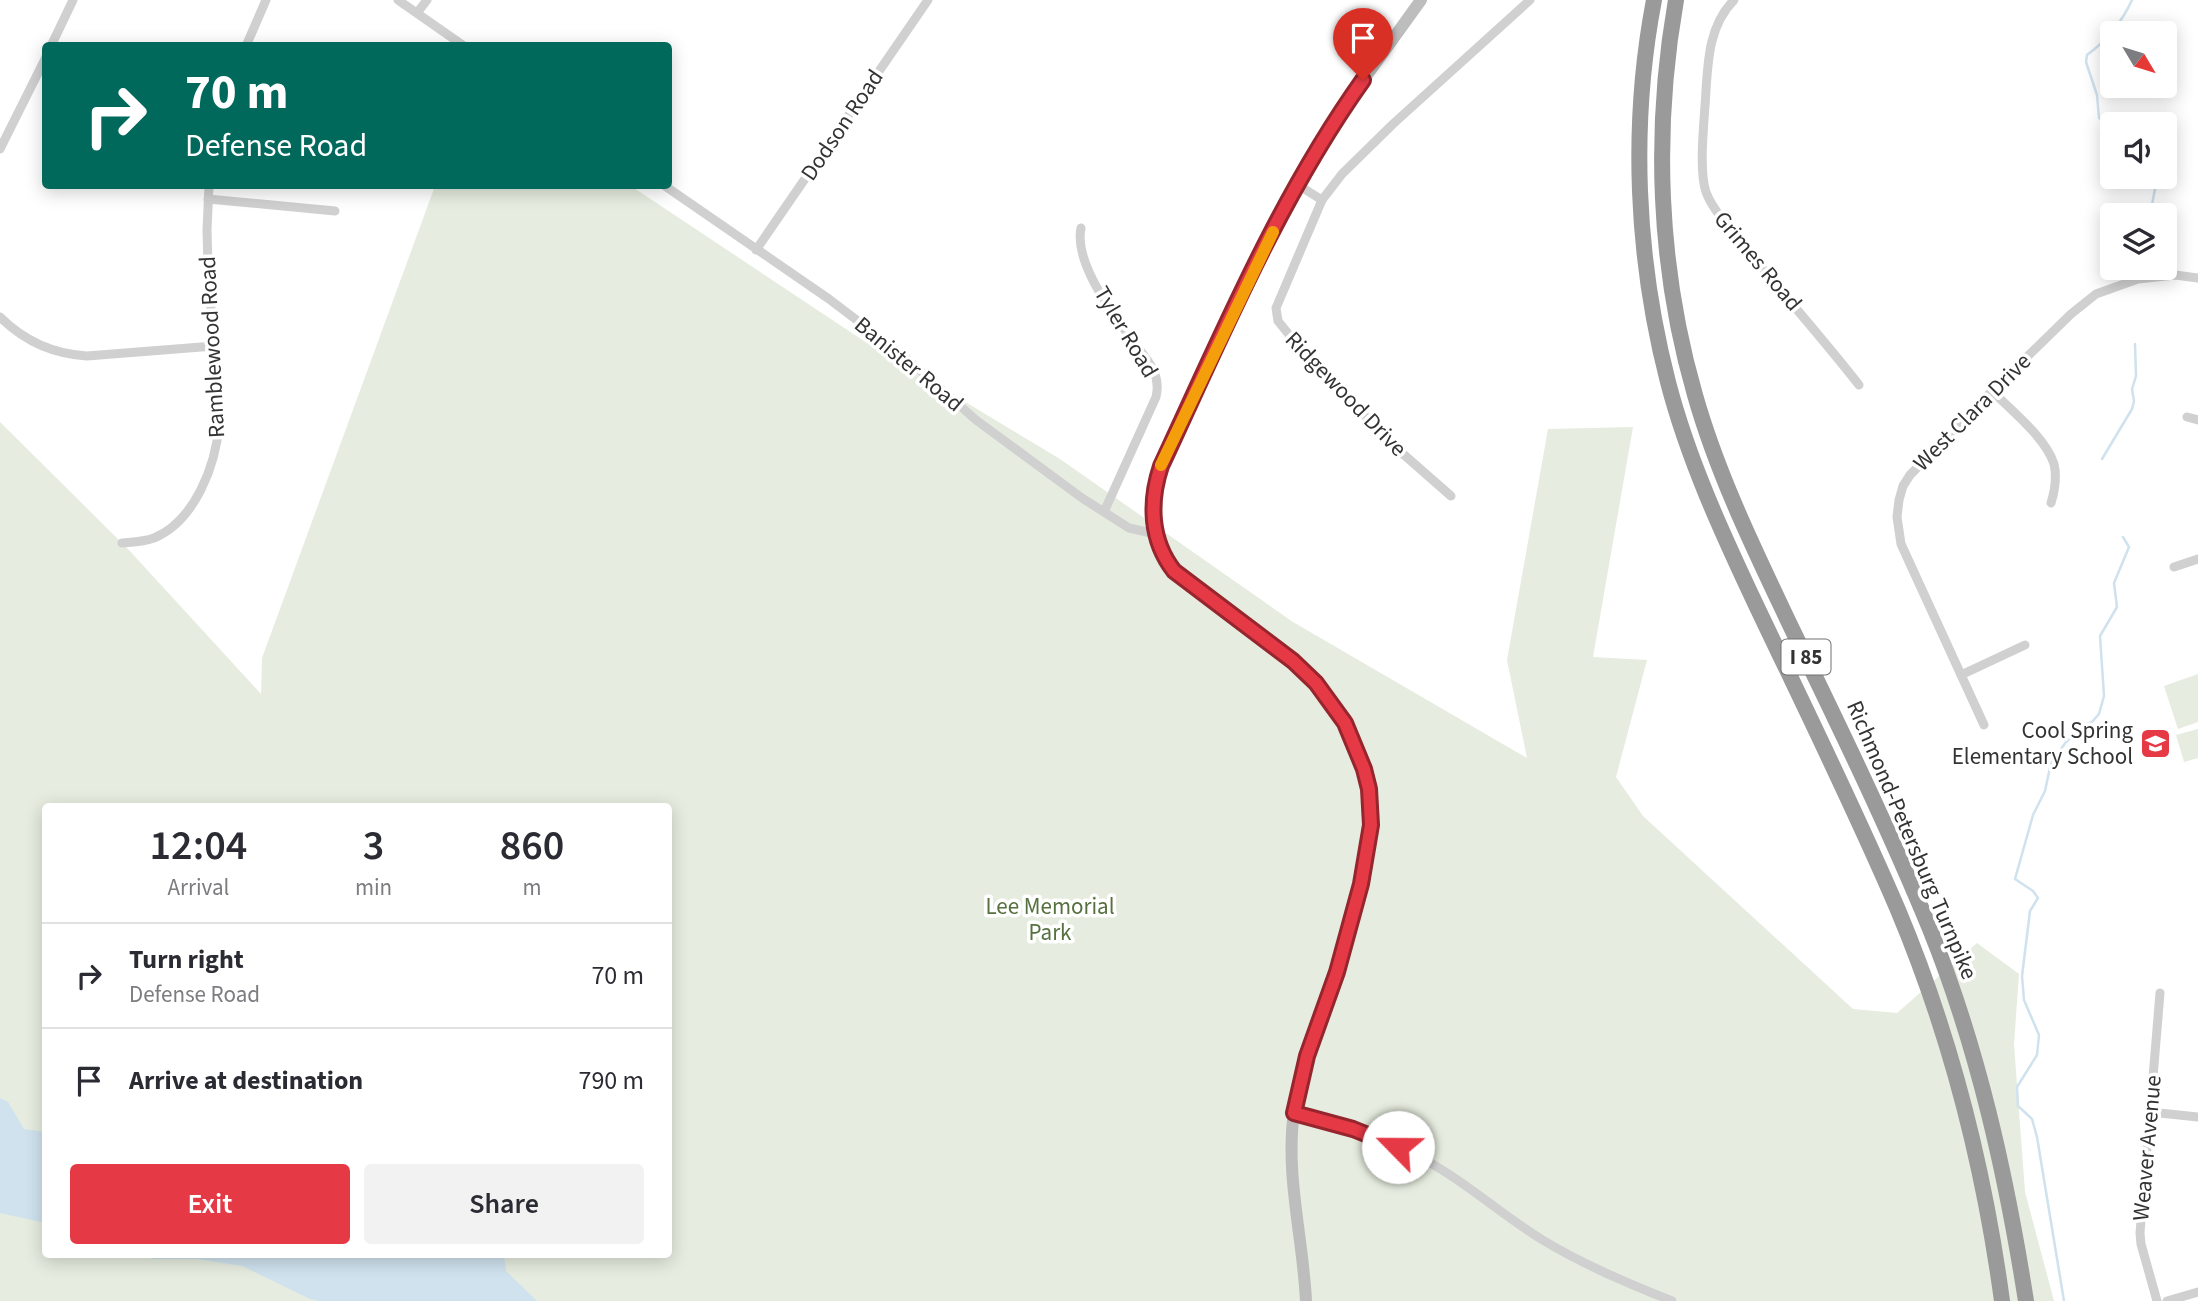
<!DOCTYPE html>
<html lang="en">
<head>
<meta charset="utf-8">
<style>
	body { margin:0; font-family:"Source Sans 3",sans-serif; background:#f2f2f3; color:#2b2b33; height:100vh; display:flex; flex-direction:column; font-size:26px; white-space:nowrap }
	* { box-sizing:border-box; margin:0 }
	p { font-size:23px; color:#7c7c81 }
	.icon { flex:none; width:38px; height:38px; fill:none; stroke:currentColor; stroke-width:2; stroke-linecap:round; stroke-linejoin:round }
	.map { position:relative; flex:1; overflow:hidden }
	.drawer { position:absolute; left:42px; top:803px; width:630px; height:455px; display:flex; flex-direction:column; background:#fff; border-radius:7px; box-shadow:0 4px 18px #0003 }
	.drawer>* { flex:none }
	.hud { position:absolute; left:42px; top:42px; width:630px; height:147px; border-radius:7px; box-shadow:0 4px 18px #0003; background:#00695c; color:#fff; overflow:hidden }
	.needle { width:46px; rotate:128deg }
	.fabs { position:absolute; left:2100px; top:21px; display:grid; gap:14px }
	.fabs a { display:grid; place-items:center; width:77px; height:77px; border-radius:7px; background:#fff; box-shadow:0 4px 18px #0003; font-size:35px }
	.pin { position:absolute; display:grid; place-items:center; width:60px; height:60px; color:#fff; margin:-72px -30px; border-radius:50% 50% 50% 0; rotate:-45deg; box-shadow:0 0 7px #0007 }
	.pin .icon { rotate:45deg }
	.me { position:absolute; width:77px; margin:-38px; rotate:293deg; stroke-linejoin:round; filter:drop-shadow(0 0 5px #0008) }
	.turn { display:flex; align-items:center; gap:24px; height:147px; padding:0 28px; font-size:32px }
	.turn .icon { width:91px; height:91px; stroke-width:2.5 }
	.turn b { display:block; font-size:49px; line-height:60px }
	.eta { display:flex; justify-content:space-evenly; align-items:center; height:119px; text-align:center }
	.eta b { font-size:42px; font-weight:600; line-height:49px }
	.action { display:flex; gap:14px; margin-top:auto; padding:14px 28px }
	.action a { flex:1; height:80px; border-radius:7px; background:#e63946; color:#fff; font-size:28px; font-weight:600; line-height:80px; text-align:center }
	.action a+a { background:#f2f2f3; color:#2b2b33 }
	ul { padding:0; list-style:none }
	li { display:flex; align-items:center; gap:21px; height:105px; padding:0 28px; border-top:2px solid #e1e1e2 }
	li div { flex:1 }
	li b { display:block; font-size:26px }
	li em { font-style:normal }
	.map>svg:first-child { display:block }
	.green { fill:#e6ecdf; fill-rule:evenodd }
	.water { fill:#cfe2ee }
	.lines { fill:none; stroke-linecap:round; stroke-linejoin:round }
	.stream { stroke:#cfe2ee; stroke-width:2.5 }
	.street { stroke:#d0d0d0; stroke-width:9 }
	.secondary { stroke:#bdbdbd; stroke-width:12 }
	.highway { stroke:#9a9a9a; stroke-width:16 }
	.route-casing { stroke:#96252e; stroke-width:18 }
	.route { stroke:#e63946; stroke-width:12 }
	.slow { stroke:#f59e0b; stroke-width:12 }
	.labels { text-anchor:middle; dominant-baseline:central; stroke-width:7; stroke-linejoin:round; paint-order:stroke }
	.shield { fill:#fff; stroke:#707070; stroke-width:2 }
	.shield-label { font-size:21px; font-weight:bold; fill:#333 }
	.street-label { font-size:23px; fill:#333; stroke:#fff }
	.poi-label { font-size:23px; fill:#333; stroke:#fff; text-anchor:end }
	.park-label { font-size:23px; fill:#56703f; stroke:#fff }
</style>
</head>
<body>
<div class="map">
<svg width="2198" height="1301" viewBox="0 0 2198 1301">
	<rect width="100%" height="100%" fill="#fff"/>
	<g class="green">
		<path d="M435,186H631L861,339L1060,459L1293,622L1527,758L1507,660L1548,429L1633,427L1593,657L1647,660L1616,777L1643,816L1853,1009L1897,1013L1977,943L2019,974L2014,1044L2025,1192L2054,1301H0V422L128,549L261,694L262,658ZM46,807H668V1255H46Z"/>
		<path d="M2198,674V722L2178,729L2164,686Z"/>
		<path d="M2198,729V758L2184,762L2176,735Z"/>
	</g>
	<g class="water">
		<path d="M0,1098L8,1102L24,1129L45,1132V1223L0,1213Z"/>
		<path d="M142,1255H504L506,1271L537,1301H319L310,1299L242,1266L197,1259H154Z"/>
	</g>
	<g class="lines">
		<g class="stream">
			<path d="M2112,129L2099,118L2097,95L2086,62L2087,55C2106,41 2122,22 2132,0"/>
			<path d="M2140,177L2149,182L2155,189L2150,215"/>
			<path d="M2102,459L2132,409L2134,401L2132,389L2136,376L2135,344"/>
			<path d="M2064,1301L2037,1137L2032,1119L2018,1106L2017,1087L2037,1055L2039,1035L2024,1000L2022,976L2030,911L2038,898L2033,891L2015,879L2033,815L2045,791L2051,763L2066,742L2083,726L2092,722L2099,714L2104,696L2100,636L2117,607L2114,583L2129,547L2123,537"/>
		</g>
		<g class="street">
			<path d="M398,0L464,46"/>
			<path d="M1734,0C1710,24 1708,58 1706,90C1705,115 1698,169 1706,192C1712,209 1728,225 1740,240C1778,289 1820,335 1859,385"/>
			<path d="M417,13L427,0"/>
			<path d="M51,46L73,0"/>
			<path d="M246,46L266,0"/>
			<path d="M0,149L46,57"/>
			<path d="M1298,185L1322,200"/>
			<path d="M665,186L829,299L875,334L907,359L976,420L1082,498L1129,528L1156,534"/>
			<path d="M208,199L335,211"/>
			<path d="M1081,228C1074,263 1112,312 1132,340C1145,358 1162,372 1156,397L1104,512"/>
			<path d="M756,250L928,0"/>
			<path d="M0,317C24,341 53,354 87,356L214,346"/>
			<path d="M1992,391C2011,410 2046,438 2054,464C2057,477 2055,490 2051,503"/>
			<path d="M2187,417L2198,420"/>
			<path d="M1451,496L1394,446L1299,347L1278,321L1276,308L1322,200L1342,174L1393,124L1530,0"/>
			<path d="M122,543C133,542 143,542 154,538C195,521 216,465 219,424L208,266L207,230L209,186"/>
			<path d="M2174,567L2198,559"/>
			<path d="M1961,675L2025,645"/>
			<path d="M1984,725L1901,544L1897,517L1899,500L1903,486L1910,475L1992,391L2071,314L2096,294L2138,279L2175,275L2198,278"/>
			<path d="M2150,1112L2198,1117"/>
			<path d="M1294,1113C1336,1124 1376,1136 1416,1155C1461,1178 1498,1212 1541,1239C1582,1264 1627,1283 1672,1301"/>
			<path d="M2157,1301L2141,1244L2140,1233L2160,993"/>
			<path d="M2167,1301L2198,1292"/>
		</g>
		<path class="secondary" d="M1306,1301C1303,1237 1285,1175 1294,1112C1306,1035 1344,961 1362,883C1370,845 1375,807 1364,769C1353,733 1334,700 1308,674C1280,647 1242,624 1211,600C1198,591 1184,582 1174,571C1148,542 1150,500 1161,466L1289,200L1354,93L1421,0"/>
		<g class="highway">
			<path d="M1654,0C1630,125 1636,258 1668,382C1688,459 1722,533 1756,605C1804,706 1854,807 1898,910C1950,1034 1984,1168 2002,1301"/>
			<path d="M1676,0C1653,131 1658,267 1695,395C1718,476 1756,553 1792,629C1840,728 1888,827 1930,929C1978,1048 2006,1174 2026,1301"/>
		</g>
	</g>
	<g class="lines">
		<defs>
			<path id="route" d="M1363,80C1279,198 1222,335 1161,466C1149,502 1150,540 1174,571L1293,661L1316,683L1345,723L1364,769L1369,789L1371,825L1361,884L1337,972L1307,1056L1294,1113L1353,1129L1398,1147"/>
		</defs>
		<use href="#route" class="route-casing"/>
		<use href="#route" class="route"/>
		<path class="slow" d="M1161,465L1273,232"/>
	</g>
	<defs>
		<symbol id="school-square" viewBox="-11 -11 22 22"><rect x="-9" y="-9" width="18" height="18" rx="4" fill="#e63946" stroke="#fff"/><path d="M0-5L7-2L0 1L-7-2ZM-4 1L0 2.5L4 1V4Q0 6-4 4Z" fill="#fff"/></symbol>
	</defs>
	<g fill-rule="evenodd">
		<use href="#school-square" x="2138" y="726" width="35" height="35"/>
	</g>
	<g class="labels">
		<rect class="shield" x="1781.5" y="639.5" width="49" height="35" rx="5"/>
		<g class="shield-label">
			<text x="1806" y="657">I 85</text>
		</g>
		<g class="street-label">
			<text transform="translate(842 125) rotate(-56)">Dodson Road</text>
			<text transform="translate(1758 261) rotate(50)">Grimes Road</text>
			<text transform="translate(1126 332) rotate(59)">Tyler Road</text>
			<text transform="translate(212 347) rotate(-93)">Ramblewood Road</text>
			<text transform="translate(909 364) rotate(40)">Banister Road</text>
			<text transform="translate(1346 394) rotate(46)">Ridgewood Drive</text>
			<text transform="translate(1972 412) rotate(-45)">West Clara Drive</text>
			<text transform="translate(1912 840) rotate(67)">Richmond-Petersburg Turnpike</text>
			<text transform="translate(2147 1148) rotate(-85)">Weaver Avenue</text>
		</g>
		<g class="poi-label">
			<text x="2133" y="730">Cool Spring<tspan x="2133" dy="26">Elementary School</tspan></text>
		</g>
		<g class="park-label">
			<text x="1050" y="906">Lee Memorial<tspan x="1050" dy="26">Park</tspan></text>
		</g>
	</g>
</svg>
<div class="fabs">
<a><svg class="needle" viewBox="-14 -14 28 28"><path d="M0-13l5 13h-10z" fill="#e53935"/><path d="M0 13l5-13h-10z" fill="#7c7c81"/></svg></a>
<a><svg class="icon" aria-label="sound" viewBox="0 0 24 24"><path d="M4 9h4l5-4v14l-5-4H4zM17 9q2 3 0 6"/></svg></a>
<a><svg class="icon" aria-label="layers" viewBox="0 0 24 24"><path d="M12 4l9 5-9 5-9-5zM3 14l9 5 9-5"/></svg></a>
</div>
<div class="pin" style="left:1363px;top:80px;background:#d93025"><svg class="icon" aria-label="arrive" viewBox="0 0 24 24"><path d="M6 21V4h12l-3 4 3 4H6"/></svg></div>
<svg class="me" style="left:1398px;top:1147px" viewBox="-20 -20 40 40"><circle r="19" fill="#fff"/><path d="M0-13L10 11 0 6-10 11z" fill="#e63946"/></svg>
<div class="hud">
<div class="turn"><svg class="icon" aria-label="right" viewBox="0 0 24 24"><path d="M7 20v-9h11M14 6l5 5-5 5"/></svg><div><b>70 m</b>Defense Road</div></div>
</div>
<section class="drawer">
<div class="eta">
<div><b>12:04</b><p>Arrival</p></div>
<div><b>3</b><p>min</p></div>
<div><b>860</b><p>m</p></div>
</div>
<ul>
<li><svg class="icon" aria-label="right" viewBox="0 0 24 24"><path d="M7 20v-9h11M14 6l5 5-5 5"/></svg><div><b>Turn right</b><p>Defense Road</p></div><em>70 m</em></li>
<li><svg class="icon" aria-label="arrive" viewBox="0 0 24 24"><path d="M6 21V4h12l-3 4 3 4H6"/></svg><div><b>Arrive at destination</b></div><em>790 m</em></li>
</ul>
<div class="action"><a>Exit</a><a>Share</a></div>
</section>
</div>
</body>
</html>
